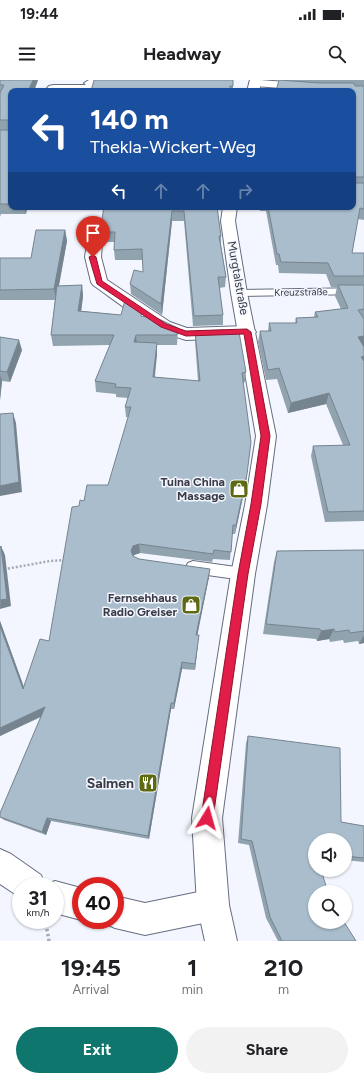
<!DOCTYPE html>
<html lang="en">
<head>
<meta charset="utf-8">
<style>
	body { margin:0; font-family:Figtree,sans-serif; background:#f2f2f2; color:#202124; height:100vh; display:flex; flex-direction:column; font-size:15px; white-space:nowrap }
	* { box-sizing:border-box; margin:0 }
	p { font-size:13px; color:#757577 }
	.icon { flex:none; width:22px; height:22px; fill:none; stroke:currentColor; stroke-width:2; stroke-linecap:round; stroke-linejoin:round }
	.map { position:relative; height:861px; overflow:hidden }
	.details { display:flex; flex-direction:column; background:#fff; flex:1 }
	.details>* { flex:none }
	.guide { position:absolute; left:8px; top:8px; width:348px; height:122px; border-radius:8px; box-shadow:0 1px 3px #0004; background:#1a4fa0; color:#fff; overflow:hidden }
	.controls { position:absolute; left:308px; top:753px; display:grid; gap:8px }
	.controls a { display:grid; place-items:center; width:44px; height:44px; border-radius:50%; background:#fff; box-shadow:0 1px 3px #0004; font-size:20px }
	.speed { position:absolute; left:12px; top:797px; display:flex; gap:8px; font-size:20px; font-weight:700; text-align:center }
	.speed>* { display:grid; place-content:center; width:52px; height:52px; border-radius:50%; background:#fff; box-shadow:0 1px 3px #0004; line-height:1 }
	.speed small { font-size:10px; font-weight:400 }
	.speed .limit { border:6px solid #d22; background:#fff; color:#111 }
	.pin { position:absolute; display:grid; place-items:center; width:34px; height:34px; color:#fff; margin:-41px -17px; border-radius:50% 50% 50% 0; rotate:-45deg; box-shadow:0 0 4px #0007 }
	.pin .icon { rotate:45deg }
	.me { position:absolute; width:44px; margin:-22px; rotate:8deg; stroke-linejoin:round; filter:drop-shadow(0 0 3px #0008) }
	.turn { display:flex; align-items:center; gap:14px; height:84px; padding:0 16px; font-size:18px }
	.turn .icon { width:52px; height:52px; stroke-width:2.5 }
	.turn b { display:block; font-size:28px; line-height:34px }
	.lanes { display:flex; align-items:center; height:38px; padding:0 16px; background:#0003; justify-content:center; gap:20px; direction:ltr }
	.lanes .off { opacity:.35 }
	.eta { display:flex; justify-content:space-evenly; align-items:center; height:68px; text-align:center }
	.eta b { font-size:24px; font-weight:700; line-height:28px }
	.primary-button { display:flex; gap:8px; margin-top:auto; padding:8px 16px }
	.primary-button a { flex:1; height:46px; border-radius:24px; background:#0f766e; color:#fff; font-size:16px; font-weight:700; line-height:46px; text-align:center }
	.primary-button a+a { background:#f2f2f2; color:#202124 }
	.status { display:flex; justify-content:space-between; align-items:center; height:28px; padding:0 20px; background:#fff; direction:ltr }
	.status svg { height:11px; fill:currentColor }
	header { display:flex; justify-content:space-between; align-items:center; height:52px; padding:0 16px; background:#fff; font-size:18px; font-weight:700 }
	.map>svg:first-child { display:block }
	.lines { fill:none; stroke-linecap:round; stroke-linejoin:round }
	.lane-casing { stroke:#676e81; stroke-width:2 }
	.street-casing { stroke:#676e81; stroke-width:2 }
	.secondary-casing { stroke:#676e81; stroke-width:2 }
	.path-far1 { stroke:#a6a9b2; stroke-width:2.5; stroke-dasharray:2 2; stroke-linecap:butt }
	.path { stroke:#a6a9b2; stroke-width:3.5; stroke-dasharray:2.5 2.5; stroke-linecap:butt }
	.lane { fill:#fff; fill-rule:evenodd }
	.street { fill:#fff; fill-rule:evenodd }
	.secondary { fill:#fff; fill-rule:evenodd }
	.wall { fill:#91a3af }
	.shaded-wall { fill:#76848f }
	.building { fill:#a9bdcc; stroke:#76848f }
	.route { fill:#e11d48; stroke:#92132f }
	.labels { text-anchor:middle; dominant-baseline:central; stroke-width:3; stroke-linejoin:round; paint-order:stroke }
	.far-street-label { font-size:10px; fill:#383b44; stroke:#f3f6ff }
	.street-label { font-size:12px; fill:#383b44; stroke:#f3f6ff }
	.poi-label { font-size:12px; font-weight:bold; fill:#383b44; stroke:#f3f6ff; text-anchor:end }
	.near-poi-label { font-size:14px; font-weight:bold; fill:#383b44; stroke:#f3f6ff; text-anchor:end }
</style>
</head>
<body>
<div class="status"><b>19:44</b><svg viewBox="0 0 49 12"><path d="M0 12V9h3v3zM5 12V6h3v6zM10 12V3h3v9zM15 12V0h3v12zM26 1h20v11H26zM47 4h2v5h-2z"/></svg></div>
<header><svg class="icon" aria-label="menu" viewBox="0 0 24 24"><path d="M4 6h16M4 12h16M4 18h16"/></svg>Headway<svg class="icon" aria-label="search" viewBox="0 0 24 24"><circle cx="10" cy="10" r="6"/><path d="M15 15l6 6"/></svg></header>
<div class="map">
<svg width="364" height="861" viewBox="0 0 364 861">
	<rect width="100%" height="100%" fill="#f3f6ff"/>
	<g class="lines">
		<defs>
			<g id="lane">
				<path d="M364,208V214L239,216L234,213L239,210Z"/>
				<path d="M193,481L243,488L248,490L250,494L248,498L243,500L193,493L188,491L186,487L188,483Z"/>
			</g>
			<g id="street">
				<path d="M89,0H124L129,3L123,6H92L94,8L90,11H51L47,8L49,6L53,5H86L84,3Z"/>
				<path d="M260,0L364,8V14H353V11H318L255,6L249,3L251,1Z"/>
				<path d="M96,147L101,148L103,151L101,177L107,200L170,242L187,248L247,246L253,248L256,252L253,256L247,258L186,260C151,250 123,226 93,205L91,202L85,177L89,151L91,148Z"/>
				<path d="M0,769L11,774L41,795L45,805L55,801L81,808V840L55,833V806H21V818L0,804Z"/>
				<path d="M213,809L224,814L229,825L224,836L213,841L145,855L115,848L104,843L102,840H115V816L145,823Z"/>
			</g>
			<g id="secondary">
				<path d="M250,0H262L259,11H247Z"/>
				<path d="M223,127H237L235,141L247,213L276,356L267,425L255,494L222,738L229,825L237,861H205L197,825L192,738L231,494L245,425L256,356L231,213L221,141Z"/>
			</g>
		</defs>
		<use href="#lane" class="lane-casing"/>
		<use href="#street" class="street-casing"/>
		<use href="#secondary" class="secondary-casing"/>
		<path class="path-far1" d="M0,490L50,481L65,480"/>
		<path class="path" d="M46,844L49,861"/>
		<use href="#lane" class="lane"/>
		<use href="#street" class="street"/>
		<use href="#secondary" class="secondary"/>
	</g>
	<g class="wall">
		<path d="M0,0H38L34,11H11V127H27L26,134H1L0,137V50H10H0Z"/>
		<path d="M233,0V11H91Z"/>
		<path d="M279,0H364V140L358,139L352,173H364V441L325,442L311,376L313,366L343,365L326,324L288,333L277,299L266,300L258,262L260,251H268L269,243H295L296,238L314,237L315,232L341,229L335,216L337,207H331L326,194L279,193L278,185H276L266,131H260L261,127H353Z"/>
		<path d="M104,127H217L221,156V165L226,197L225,207L219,208L223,235V245L193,246L184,141H172L162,235L131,214L130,204L143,192V180H115L114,170L115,162H104L102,152Z"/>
		<path d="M65,150L67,161L59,206L82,205L83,216L81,231L142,237L178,248L177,265H157V274L155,297L198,301L195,261V251L226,253L246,292L245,302L243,303L246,403L235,454H232L230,480L213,479L212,482L140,473L134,475L133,477L139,479L209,497L197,555L198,563L195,590L182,589L174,629H171L149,759L51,741L46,755L4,740L0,737V733L41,637L0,656V541L24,607L49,561L79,426L84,421L108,405L129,337H126L125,327L128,318L116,317V314L96,312L95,301L110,265L53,266L51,255L55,220H0V178H31Z"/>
		<path d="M0,257L22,270L10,302L2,301L0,320Z"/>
		<path d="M364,470V563L359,564L358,561L344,563L343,560L330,562L329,559L317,561L316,559L263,554L274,482L277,471Z"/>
		<path d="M248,656L341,742L364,746V782L345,780V760H315V812L356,861H278L266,838L249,765L238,763L246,663Z"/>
	</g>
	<g class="shaded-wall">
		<path d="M33,0H38L34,11H28Z"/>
		<path d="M24,127H27L26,134Z"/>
		<path d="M172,131V141L162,235L161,224Z"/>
		<path d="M65,150L67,161L56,220L54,209Z"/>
		<path d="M82,205L83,216L80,241L78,231Z"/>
		<path d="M136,255L137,265L134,262Z"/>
		<path d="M364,256V267L358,257Z"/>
		<path d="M19,260L22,270L10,302L7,292Z"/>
		<path d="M157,263V274L153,307V297Z"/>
		<path d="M364,276V287L361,277Z"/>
		<path d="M0,295L2,301L0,320Z"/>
		<path d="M329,313L326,324L288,333L291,323Z"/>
		<path d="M13,333L16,343L22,412L0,416V406Z"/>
		<path d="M247,394L246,403L235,454L236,445Z"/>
		<path d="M139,464L140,473L134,475L132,479L131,471L133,466Z"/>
		<path d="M1,466L5,475L11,526L0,529Z"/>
		<path d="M210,489L209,497L196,562V555Z"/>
		<path d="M0,541L27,616L23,609L0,546Z"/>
		<path d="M334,549L329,559L317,561L321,551Z"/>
		<path d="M199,555L198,563L195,590V584Z"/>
		<path d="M364,555V563L359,564Z"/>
		<path d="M182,582V589L174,629V623Z"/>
		<path d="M171,623V629L149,759L148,756Z"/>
		<path d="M45,627L48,633L0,656V648Z"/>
		<path d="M47,738L51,741L46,755L42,752Z"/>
	</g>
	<g class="building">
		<path d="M0,0H33L28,11H11V124H0V50H10V40H0V13L4,5H0Z"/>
		<path d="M94,0H233V6H230V11H91Z"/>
		<path d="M279,0L319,3H354L355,6H364V97H354V103H364V129L360,128L352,173H364V196H334L328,183L281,182L279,174H277L268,127H353V11H276Z"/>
		<path d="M104,127H217L221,156H219L226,197H218L223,235L194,236L184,131H172L161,224L130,204L134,190L143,192L142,169L114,170L115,152H102V139Z"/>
		<path d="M36,150H65L54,209L0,210V178H31Z"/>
		<path d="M82,205L78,231L121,235L125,220L142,231L141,236L146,237V233L178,248L177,255H136L134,262L157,263L153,297L200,301L195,251L225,250L226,253L239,252L246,292L242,293L251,362L247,394L236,445H233L231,472L214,470L213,474L139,464L133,466L131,471L133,476L139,479L210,489L196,555H199L195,584L182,582L174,623H171L148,756L47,738L42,752L0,737V733L45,627L0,648V546L23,609L40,559L49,561L72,427L79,426L80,420L84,421L87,405H108L131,327H125L131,308L115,307L116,304L95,301L114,255H51L57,206Z"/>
		<path d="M338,205H364V229L358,230L364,239V256L358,257L364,267V276L361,277L364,281V431L328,432L313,366L350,365L329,313L291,323L279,288L268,290L260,251H271L269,243H297L296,238L318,237L315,232L348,228Z"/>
		<path d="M0,257L19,260L7,292L0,291Z"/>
		<path d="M13,333L19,402L0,406V334Z"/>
		<path d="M1,466L7,519L0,520V467Z"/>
		<path d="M364,470V552V551L350,553L349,550L335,552L334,549L321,551L320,549L266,544L277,471Z"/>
		<path d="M248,656L340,668L341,742L364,746V778L345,776V760H315V790H321L328,812H315V842H344L356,861H282L270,837L252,761L241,759Z"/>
	</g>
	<path class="route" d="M93,175L96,177L102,201L166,244L186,251L247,249L251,252L270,356L261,424L248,494L213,738L211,743L207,745L203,743L201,738L238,494L251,424L261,356L244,254L186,256L161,247L97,204L89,177Z"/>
	<defs>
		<symbol id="shop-square" viewBox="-11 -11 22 22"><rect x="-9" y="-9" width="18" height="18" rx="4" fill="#5e6a11" stroke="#f3f6ff"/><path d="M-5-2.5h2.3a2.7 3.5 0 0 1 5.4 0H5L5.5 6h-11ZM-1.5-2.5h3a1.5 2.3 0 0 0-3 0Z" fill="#fff"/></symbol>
		<symbol id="restaurant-square" viewBox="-11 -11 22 22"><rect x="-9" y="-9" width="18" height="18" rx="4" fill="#5e6a11" stroke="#f3f6ff"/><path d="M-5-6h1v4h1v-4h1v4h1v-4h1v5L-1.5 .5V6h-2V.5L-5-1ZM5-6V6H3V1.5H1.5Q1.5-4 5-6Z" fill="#fff"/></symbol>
	</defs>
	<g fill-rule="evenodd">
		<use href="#shop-square" x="228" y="398" width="22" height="22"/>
		<use href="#shop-square" x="180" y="514" width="22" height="22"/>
		<use href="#restaurant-square" x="137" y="692" width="22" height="22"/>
	</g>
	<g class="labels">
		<g class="far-street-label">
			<text transform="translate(301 212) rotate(-1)">Kreuzstraße</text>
		</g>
		<g class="street-label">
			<text transform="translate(238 198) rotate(80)">Murgtalstraße</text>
		</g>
		<g class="poi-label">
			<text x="225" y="402">Tuina China<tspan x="225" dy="14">Massage</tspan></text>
			<text x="177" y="518">Fernsehhaus<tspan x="177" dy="14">Radio Greiser</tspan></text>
		</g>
		<g class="near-poi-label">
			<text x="134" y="703">Salmen</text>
		</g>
	</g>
</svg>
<div class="controls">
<a><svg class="icon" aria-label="sound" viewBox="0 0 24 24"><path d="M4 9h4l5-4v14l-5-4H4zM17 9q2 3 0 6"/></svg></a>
<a><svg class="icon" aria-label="search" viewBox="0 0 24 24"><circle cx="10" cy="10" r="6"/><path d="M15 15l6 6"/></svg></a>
</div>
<div class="speed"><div>31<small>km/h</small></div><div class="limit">40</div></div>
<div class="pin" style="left:93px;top:177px;background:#d93025"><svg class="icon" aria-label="arrive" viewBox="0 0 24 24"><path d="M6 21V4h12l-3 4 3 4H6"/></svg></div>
<svg class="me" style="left:207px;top:738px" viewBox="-20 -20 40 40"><path d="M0-17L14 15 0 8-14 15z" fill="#e11d48" stroke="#fff" stroke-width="4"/></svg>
<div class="guide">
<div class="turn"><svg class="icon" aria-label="left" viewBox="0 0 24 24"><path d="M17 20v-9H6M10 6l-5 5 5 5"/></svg><div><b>140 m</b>Thekla-Wickert-Weg</div></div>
<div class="lanes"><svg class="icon" aria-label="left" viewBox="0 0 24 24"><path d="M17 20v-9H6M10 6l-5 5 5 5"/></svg><svg class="icon off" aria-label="ahead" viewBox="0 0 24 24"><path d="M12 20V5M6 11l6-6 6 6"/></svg><svg class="icon off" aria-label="ahead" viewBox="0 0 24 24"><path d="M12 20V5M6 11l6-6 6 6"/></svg><svg class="icon off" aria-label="right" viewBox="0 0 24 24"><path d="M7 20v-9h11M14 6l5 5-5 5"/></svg></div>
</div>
</div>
<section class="details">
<div class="eta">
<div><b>19:45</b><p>Arrival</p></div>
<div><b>1</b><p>min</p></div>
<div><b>210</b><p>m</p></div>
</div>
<div class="primary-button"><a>Exit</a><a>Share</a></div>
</section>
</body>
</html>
